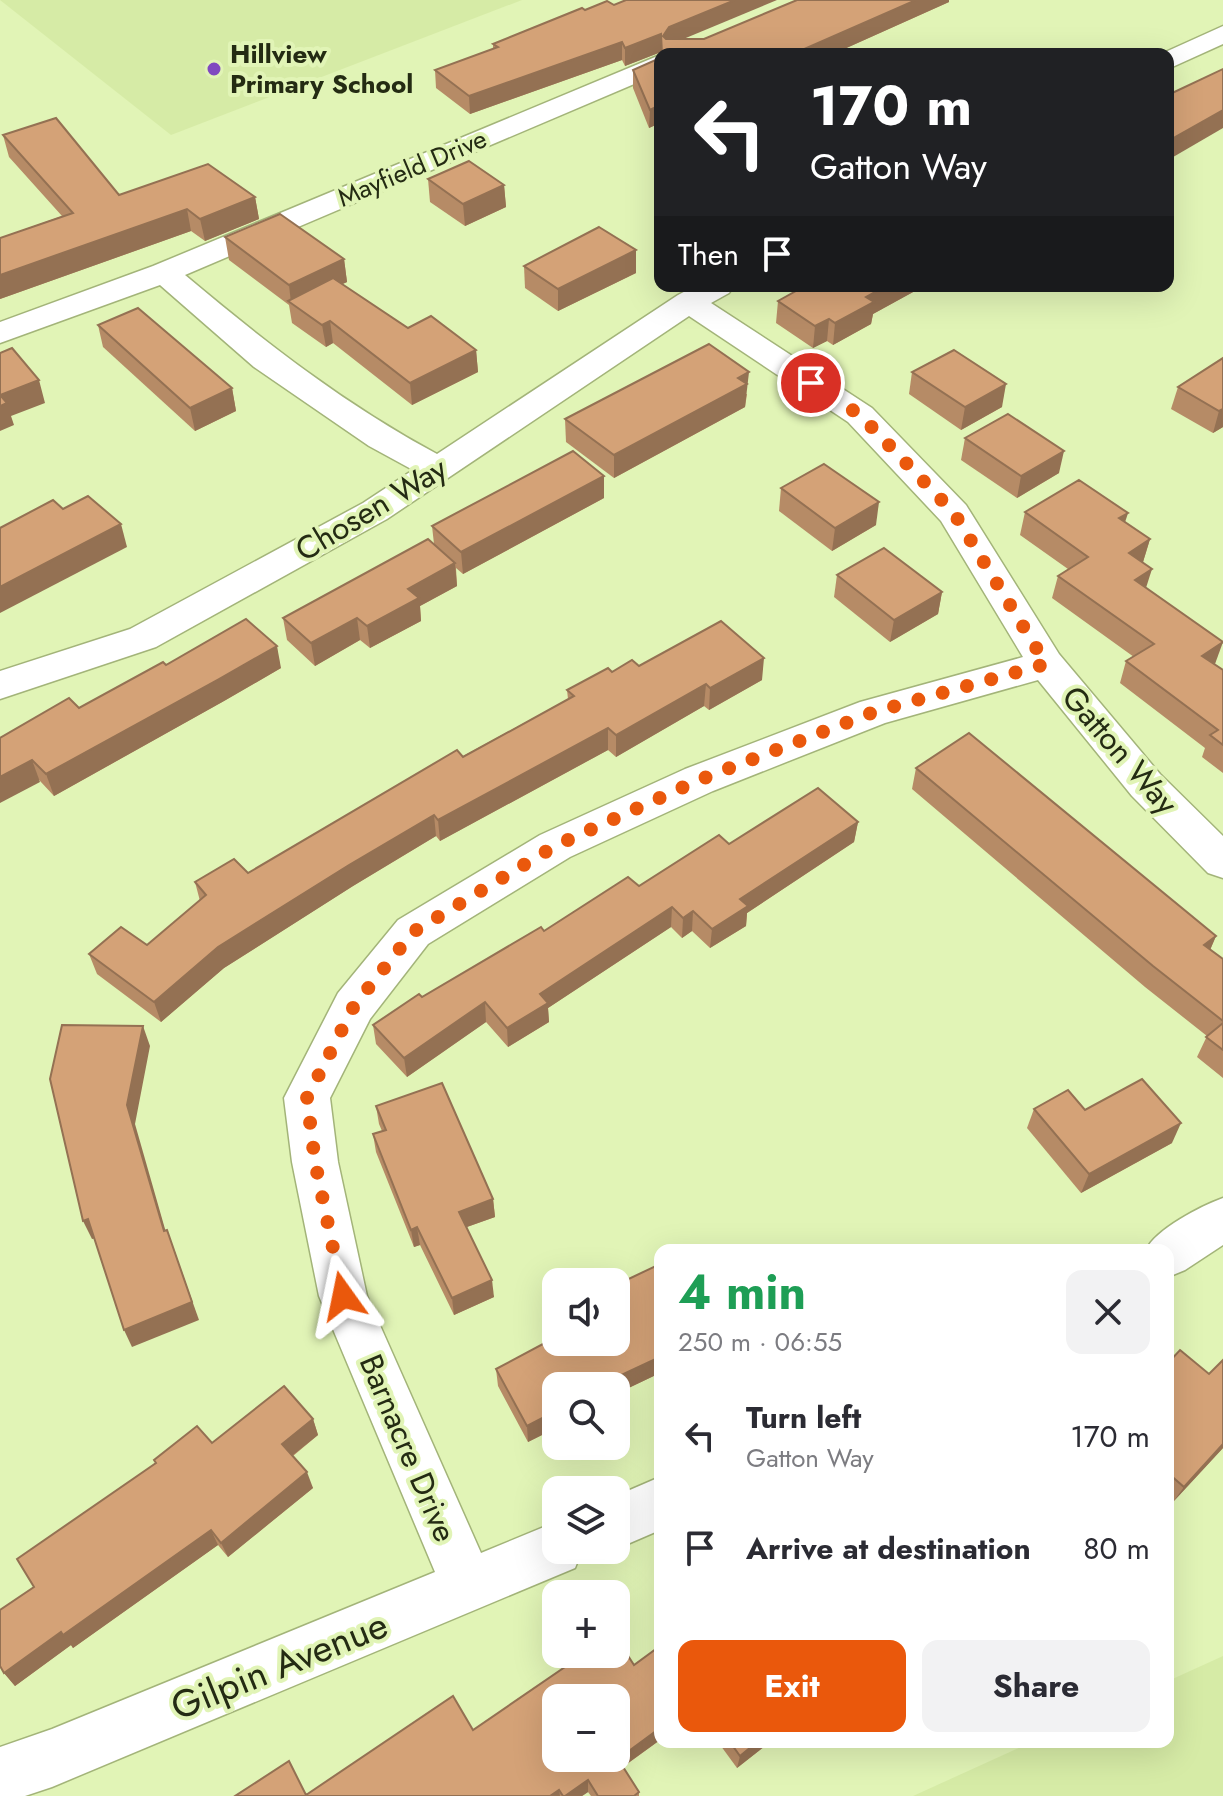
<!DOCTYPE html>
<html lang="en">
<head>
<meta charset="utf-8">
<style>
	body { margin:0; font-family:Jost,sans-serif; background:#f2f2f3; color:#2b2b33; height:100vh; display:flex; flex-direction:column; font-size:30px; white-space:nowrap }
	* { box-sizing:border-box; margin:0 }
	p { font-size:26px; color:#7c7c81 }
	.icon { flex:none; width:44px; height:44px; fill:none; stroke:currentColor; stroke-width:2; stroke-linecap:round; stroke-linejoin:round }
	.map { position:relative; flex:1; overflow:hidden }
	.side { position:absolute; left:654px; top:1244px; width:520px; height:504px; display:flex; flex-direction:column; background:#fff; border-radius:16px; box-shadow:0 8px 32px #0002 }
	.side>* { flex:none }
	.banner { position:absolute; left:654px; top:48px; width:520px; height:244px; border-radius:16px; box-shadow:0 8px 32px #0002; background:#202124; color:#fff; overflow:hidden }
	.fabs { position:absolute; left:542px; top:1268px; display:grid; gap:16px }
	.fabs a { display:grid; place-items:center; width:88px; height:88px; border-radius:16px; background:#fff; box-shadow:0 8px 32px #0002; font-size:40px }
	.pin { position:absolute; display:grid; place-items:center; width:68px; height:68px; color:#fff; margin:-34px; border:4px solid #fff; border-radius:50%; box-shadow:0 2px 8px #0007 }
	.me { position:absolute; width:88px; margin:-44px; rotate:348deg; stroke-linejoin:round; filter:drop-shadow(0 0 6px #0008) }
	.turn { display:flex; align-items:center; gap:28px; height:168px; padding:0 24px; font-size:36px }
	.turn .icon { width:104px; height:104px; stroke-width:2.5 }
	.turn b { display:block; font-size:56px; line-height:68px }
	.then { display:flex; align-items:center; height:76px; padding:0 24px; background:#0003; gap:16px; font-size:30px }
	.round { display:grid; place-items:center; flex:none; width:84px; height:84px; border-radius:16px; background:#f2f2f3 }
	.head { display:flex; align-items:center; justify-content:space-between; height:136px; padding:0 24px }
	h1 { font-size:48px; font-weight:700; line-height:60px; color:#1e9e55 }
	.button { display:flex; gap:16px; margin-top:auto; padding:16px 24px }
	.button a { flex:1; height:92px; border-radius:16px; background:#ea580c; color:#fff; font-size:32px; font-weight:700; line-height:92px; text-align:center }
	.button a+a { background:#f2f2f3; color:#2b2b33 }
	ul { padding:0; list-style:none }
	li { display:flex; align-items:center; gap:24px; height:112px; padding:0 24px }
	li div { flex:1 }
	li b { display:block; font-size:30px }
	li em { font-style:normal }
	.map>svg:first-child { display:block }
	.built { fill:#d6eba6 }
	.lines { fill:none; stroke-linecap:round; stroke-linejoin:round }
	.street-casing { stroke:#a3b479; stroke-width:3 }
	.street { fill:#fff; fill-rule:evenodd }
	.wall { fill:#b68b66 }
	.shaded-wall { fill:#947153 }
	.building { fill:#d4a277; stroke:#947153; stroke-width:2; fill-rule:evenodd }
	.route { stroke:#ea580c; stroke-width:14; stroke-dasharray:0 25.2 }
	.poi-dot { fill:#8049c0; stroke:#e1f4b6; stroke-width:3 }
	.labels { text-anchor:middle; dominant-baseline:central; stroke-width:8; stroke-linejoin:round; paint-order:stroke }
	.far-poi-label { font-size:26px; font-weight:bold; fill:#242b13; stroke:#e1f4b6; text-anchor:start }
	.far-street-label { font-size:26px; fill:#242b13; stroke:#e1f4b6 }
	.street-label { font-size:32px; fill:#242b13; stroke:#e1f4b6 }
	.near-street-label { font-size:38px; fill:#242b13; stroke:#e1f4b6 }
</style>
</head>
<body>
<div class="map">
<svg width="1223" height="1796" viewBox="0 0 1223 1796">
	<rect width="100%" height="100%" fill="#e1f4b6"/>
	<g class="built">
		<path d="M0,0H522L171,135Z"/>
		<path d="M1223,1656V1796H913L1032,1742H1168V1681Z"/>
	</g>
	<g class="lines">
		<defs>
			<g id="street">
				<path d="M1223,26V44L1168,69V54H1161Z"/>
				<path d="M660,55V73L185,275C266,343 344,404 437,454L678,295L695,286H734L729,293L711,303L872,408L966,505L1059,654L1160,774L1223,836V878L1208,873L1132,796L1038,680L885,723L713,791L570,857L428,944L370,1019L330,1098L338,1162L367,1296L481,1553L556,1522V1550H582L575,1568L52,1787L25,1796H0V1747L52,1729L435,1572L319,1296L292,1162L284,1098L338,993L398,920L540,835L685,769L860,702L1023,657L941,521L848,422L689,316L387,519L156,647L0,699V671L130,629L363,503L413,470L369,446L254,367L160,285L0,343V322L153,266Z"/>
				<path d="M1223,1198V1245L1185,1270L1168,1277V1250H1146C1156,1229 1201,1206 1223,1198Z"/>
				<path d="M660,1477V1530L616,1549V1496Z"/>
			</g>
		</defs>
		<use href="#street" class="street-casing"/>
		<use href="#street" class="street"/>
	</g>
	<g class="wall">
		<path d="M797,0H949V2L833,54H661V52L625,66L622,60L470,114L436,88L435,70L493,49V44L585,10L684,39H704Z"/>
		<path d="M660,58V123L649,128L633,88V70Z"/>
		<path d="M3,135L119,195L255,197L259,219L205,241L191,231L0,299V238L62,216L9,157Z"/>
		<path d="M428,179L504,185L506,207L465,226L430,202Z"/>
		<path d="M225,237L344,259L347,282L342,284L408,328L476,350L478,372L412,405L333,343L326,347L292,323L289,305L229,260Z"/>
		<path d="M636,250V273L558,311L525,288L524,266Z"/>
		<path d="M805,286H924L873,314L871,324L833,345L827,341L813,348L776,323L778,301Z"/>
		<path d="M98,325L232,388L236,411L195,431L103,347Z"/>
		<path d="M1223,358V427L1213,433L1171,409L1178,387Z"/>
		<path d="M912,372L1002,407L961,430L909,394Z"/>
		<path d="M747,394L745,407L614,478L566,442L565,419Z"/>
		<path d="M965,438L1059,473L1017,498L961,460Z"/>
		<path d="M781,488L876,525L832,551L779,511Z"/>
		<path d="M604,498L463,574L456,568L457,586L420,606L421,621L370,648L360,640L315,666L287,640L283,618L434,544L432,526Z"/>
		<path d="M1025,512L1125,523L1150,539L1143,562L1146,588L1215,664L1223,670V773L1202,757L1205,748L1120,683L1126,661L1134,657L1052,598L1058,576L1068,569L1020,535Z"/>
		<path d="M837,575L942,592L938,614L890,642L834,597Z"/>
		<path d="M166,665L281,668L224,701L54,796L0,738L79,708Z"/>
		<path d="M639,666L762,680L709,710L704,706L616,757L608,750L440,841L436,836L353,886L224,968L161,1022L97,974L89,954L147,945L200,901L195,882L248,873L568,699L567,690L612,672Z"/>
		<path d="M916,768L1216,936L1210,950L1223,959V1078L1197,1057L1207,1036L1145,987L912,789Z"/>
		<path d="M858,822L854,842L747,913L746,926L710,948L692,931L682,938L671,927L548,1008L549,1022L508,1047L486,1022L407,1077L376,1044L373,1025L422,997L544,931L729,844Z"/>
		<path d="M376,1106L493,1199L495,1217L467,1227L494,1297L454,1315L420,1245L414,1247L376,1152L373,1134L382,1131L379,1124Z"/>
		<path d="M1034,1109L1085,1110L1172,1143L1081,1193L1027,1128Z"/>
		<path d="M1223,1360V1448L1173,1502L1168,1498V1363L1209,1374Z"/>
		<path d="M496,1369L660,1373L616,1394V1386H556V1428L528,1442L498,1386Z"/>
		<path d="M313,1419L318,1435L293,1456L313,1488L228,1557L218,1545L73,1648L71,1645L15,1686L4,1673L34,1587L212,1443Z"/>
		<path d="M660,1646V1740L623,1767L639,1792V1796H591L588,1792L582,1796H235L306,1794L473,1730L634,1665Z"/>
		<path d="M718,1742H770L737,1768Z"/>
	</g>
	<g class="shaded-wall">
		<path d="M735,0H777L669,45L663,36L669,27Z"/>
		<path d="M916,0H949V2L833,54H793Z"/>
		<path d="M661,34V52L625,66V48Z"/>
		<path d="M622,42V60L470,114L469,96Z"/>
		<path d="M660,105V123L649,128L650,110Z"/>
		<path d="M1223,110V128L1168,160V141Z"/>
		<path d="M504,185L506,207L465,226L463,204Z"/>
		<path d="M255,197L259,219L205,241L200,219Z"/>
		<path d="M187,209L191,231L0,299V275Z"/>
		<path d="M636,250V273L558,311V289Z"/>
		<path d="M344,259L347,282L296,306L291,303L289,285Z"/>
		<path d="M886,286H924L873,314L871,324L833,345L835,323L866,297Z"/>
		<path d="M829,319L827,341L813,348L815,326Z"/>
		<path d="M330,321L333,343L326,347L322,325Z"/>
		<path d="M476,350L478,372L412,405L410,383Z"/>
		<path d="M749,372L745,407L614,478V455Z"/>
		<path d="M39,380L45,403L11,416L14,425L0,431V395Z"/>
		<path d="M1006,384L1002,407L961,430L965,407Z"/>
		<path d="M232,388L236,411L195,431L190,408Z"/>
		<path d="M1223,409V427L1213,433L1219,411Z"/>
		<path d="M1064,451L1059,473L1017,498L1021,476Z"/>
		<path d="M604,476V498L463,574L461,552Z"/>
		<path d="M879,502L876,525L832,551L835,528Z"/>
		<path d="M1128,513L1121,535L1119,518Z"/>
		<path d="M121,524L127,547L0,613V587Z"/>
		<path d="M1150,539L1143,562L1123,575L1129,553Z"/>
		<path d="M455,563L457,586L420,606L421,621L370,648L367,626L408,589Z"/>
		<path d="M1152,569L1145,591L1135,580Z"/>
		<path d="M942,592L938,614L890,642L894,620Z"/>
		<path d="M357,618L360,640L315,666L311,643Z"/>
		<path d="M1223,642L1215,664L1202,656Z"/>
		<path d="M277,646L281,668L224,701L54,796L46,774Z"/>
		<path d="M764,658L762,680L709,710L710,688Z"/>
		<path d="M706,684L704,706L616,757V735Z"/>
		<path d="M608,728V750L440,841L438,820Z"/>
		<path d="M32,760L40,782L0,803V777Z"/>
		<path d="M434,815L436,836L353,886L224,968L161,1022L154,1002L218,947L349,865Z"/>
		<path d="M858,822L854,842L747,913L746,926L710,948L712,929L740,899Z"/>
		<path d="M672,907L671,927L548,1008L549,1022L508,1047L507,1028L540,994Z"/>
		<path d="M693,911L692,931L682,938L683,918Z"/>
		<path d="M1216,936L1207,957L1204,945Z"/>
		<path d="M485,1002L486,1022L407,1077L404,1058Z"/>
		<path d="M143,1026L150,1046L135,1124L171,1250L164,1231L127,1105Z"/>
		<path d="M1181,1123L1172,1143L1081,1193L1089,1174Z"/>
		<path d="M493,1199L495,1217L461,1229L459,1212Z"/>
		<path d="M88,1219L97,1238L92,1239L83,1221Z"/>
		<path d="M417,1227L420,1245L414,1247L411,1230Z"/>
		<path d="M167,1230L199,1320L132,1347L124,1330Z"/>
		<path d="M492,1280L494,1297L454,1315L452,1298Z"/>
		<path d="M660,1357V1373L616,1394V1386H602V1384Z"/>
		<path d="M556,1411V1428L528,1442L527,1426Z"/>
		<path d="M313,1419L318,1435L288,1459L282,1444Z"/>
		<path d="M1223,1444V1448L1173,1502L1184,1487Z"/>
		<path d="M307,1472L313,1488L228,1557L221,1543Z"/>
		<path d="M211,1530L218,1545L73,1648L71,1645L15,1686L4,1673L61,1632Z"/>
		<path d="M660,1728V1740L617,1771L618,1759Z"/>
		<path d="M757,1742H770L737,1768L740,1756Z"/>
		<path d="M588,1780V1792L582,1796H565Z"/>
		<path d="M559,1790L560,1796H550Z"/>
	</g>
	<g class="building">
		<path d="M626,0H735L669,27L663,36L666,39H704L797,0H916L793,54H662L661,34L625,48L622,42L469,96L435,70L498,47L493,44L582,8L585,10L607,1L614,5Z"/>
		<path d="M660,58V105L650,110L633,70Z"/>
		<path d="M1223,69V110L1168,141V95Z"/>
		<path d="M56,118L119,195L208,164L255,197L200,219L187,209L0,275V238L73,213L3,135Z"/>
		<path d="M469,161L504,185L463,204L428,179Z"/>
		<path d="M280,214L344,259L289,285L225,237Z"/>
		<path d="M599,227L636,250L558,289L524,266Z"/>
		<path d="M333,278L408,328L431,316L476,350L410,383L330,321L322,325L288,301Z"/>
		<path d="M805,286H886L866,297L874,302L835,323L829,319L815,326L778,301Z"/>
		<path d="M138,308L232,388L190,408L98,325Z"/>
		<path d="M709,344L749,372L738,378L747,384L614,455L565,419Z"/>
		<path d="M12,348L39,380L0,395L7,403L0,406V353Z"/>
		<path d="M954,350L1006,384L965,407L912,372Z"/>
		<path d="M1223,358V409L1219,411L1178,387Z"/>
		<path d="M1008,414L1064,451L1021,476L965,438Z"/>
		<path d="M573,451L604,476L461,552L432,526Z"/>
		<path d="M824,464L879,502L835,528L781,488Z"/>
		<path d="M1079,480L1128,513L1119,518L1150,539L1129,553L1152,569L1135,580L1223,642L1202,656L1223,670V745L1210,735L1218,730L1126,661L1154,644L1058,576L1088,557L1025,512Z"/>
		<path d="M88,496L121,524L0,587V528L53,500L63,509Z"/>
		<path d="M428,539L455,563L408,589L419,598L367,626L357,618L311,643L283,618Z"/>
		<path d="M884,548L942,592L894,620L837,575Z"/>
		<path d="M246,619L277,646L219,679L46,774L32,760L0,777V738L69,698L79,708L163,662L166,665Z"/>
		<path d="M721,621L764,658L710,688L706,684L616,735L608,728L438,820L434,815L349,865L218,947L154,1002L89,954L121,927L147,945L206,895L195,882L234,859L248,873L457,750L463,757L574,696L567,690L608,668L612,672L632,660L639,666Z"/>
		<path d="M969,733L1216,936L1204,945L1223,959V1021L1153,966L916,768Z"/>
		<path d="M818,788L858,822L740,899L748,906L712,929L693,911L683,918L672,907L540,994L548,1003L507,1028L485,1002L404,1058L373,1025L419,994L422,997L541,927L544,931L628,877L639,886L719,835L729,844Z"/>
		<path d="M1223,1023V1050L1206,1037Z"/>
		<path d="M62,1025L143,1026L127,1105L164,1231L167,1230L192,1302L124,1330L88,1219L83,1221L50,1079Z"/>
		<path d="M1142,1079L1181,1123L1089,1174L1034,1109L1068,1090L1085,1110Z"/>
		<path d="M442,1083L493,1199L459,1212L492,1280L452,1298L417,1227L411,1230L373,1134L386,1130L376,1106Z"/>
		<path d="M660,1264V1357L602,1384L603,1386H556V1411L527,1426L496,1369L556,1337V1342H616V1285Z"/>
		<path d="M1180,1350L1209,1374L1223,1360V1444L1184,1487L1168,1473V1363Z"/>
		<path d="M284,1386L313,1419L282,1444L307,1472L221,1543L211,1530L63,1635L61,1632L4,1673L0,1666V1610L34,1587L17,1559L156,1463L154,1460L197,1426L212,1443Z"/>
		<path d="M616,1637L634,1665L660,1646V1728L618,1759L639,1792L634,1796H598L588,1780L565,1796H563L559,1790L550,1796H235L289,1761L306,1795L453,1696L473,1730L584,1654H616ZM556,1698H616V1758H556Z"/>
		<path d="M730,1742H757L740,1756Z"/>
	</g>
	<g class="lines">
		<path class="route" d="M343,1296L315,1162L307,1098L354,1006L413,932L555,846L699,780L874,712L1046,664L954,513L860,415L811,383"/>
	</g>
	<circle class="poi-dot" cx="214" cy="69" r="8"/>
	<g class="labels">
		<g class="far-poi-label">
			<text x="230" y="54">Hillview<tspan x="230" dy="30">Primary School</tspan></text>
		</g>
		<g class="far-street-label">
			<text transform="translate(412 168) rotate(-23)">Mayfield Drive</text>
		</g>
		<g class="street-label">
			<text transform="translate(371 509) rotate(-31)">Chosen Way</text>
			<text transform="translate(1120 750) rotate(49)">Gatton Way</text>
			<text transform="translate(408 1448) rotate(67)">Barnacre Drive</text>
		</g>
		<g class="near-street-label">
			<text transform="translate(279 1665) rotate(-22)">Gilpin Avenue</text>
		</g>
	</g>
</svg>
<div class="fabs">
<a><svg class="icon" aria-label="sound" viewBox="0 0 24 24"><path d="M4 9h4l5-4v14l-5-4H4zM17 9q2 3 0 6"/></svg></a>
<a><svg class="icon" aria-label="search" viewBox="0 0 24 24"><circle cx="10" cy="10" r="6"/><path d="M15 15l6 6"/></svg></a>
<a><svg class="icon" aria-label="layers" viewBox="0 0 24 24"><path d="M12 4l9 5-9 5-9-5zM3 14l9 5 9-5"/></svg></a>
<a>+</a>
<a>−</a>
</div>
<div class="pin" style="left:811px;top:383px;background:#d93025"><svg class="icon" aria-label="arrive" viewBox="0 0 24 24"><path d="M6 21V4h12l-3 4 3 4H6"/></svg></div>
<svg class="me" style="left:343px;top:1296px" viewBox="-20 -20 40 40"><path d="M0-17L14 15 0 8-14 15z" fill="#ea580c" stroke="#fff" stroke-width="4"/></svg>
<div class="banner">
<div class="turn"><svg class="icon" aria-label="left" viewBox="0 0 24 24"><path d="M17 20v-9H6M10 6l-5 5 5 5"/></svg><div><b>170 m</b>Gatton Way</div></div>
<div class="then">Then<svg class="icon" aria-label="arrive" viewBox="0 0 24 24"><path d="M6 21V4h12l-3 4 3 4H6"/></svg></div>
</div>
<section class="side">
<div class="head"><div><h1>4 min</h1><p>250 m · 06:55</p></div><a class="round"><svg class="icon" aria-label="close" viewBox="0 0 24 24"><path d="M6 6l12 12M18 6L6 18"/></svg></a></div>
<ul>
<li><svg class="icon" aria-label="left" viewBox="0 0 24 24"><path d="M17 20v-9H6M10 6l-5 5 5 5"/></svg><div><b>Turn left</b><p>Gatton Way</p></div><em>170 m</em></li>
<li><svg class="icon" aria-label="arrive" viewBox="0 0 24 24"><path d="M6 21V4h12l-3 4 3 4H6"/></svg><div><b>Arrive at destination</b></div><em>80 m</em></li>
</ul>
<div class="button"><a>Exit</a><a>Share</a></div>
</section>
</div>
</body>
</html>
